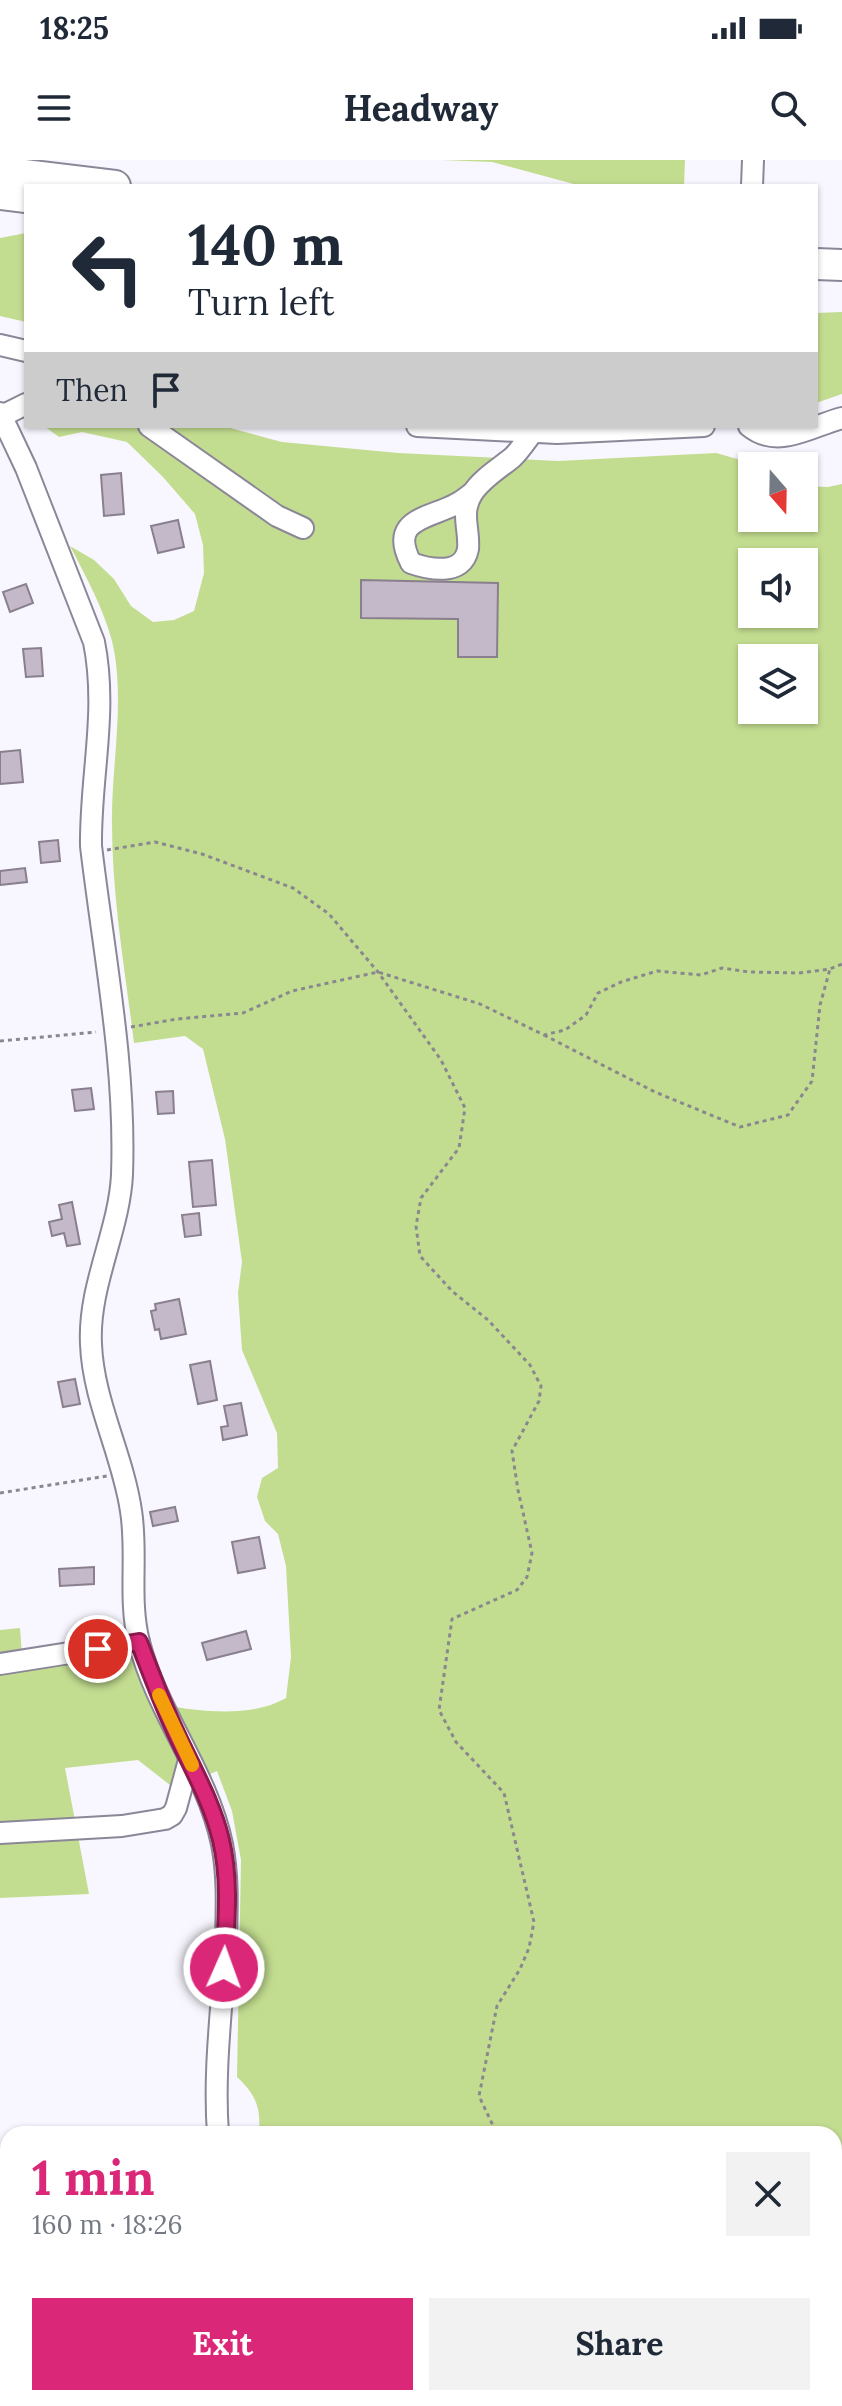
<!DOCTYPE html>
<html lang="en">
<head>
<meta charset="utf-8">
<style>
	body { margin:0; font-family:Lora,serif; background:#f2f2f3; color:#1f2937; height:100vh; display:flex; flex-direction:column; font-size:30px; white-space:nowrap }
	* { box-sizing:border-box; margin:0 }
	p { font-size:26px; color:#747a83 }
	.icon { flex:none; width:44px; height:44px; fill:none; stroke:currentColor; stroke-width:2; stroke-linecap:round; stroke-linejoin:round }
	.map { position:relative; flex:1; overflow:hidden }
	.drawer { position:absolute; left:0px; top:1966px; width:842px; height:280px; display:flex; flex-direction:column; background:#fff; border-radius:24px 24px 0 0; box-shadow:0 2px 6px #0004 }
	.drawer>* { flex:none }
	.banner { position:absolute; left:24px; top:24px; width:794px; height:244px; border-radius:0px; box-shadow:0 2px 6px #0004; background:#fff; color:#1f2937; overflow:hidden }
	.needle { width:52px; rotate:160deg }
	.fabs { position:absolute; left:738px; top:292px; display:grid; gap:16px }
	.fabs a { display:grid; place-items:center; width:80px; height:80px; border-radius:0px; background:#fff; box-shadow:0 2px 6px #0004; font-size:40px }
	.pin { position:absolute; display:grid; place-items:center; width:68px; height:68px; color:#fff; margin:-34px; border:4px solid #fff; border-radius:50%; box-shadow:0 2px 8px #0007 }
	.me { position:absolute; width:88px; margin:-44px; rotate:2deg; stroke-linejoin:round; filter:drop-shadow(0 0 6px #0008) }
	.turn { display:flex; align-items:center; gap:28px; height:168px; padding:0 32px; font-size:36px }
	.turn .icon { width:104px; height:104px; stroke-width:2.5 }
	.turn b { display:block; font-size:56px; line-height:68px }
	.then { display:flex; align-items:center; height:76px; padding:0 32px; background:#0003; gap:16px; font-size:30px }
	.round { display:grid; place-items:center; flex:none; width:84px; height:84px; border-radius:0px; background:#f2f2f3 }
	.head { display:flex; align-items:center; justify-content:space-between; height:136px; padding:0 32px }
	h1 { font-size:48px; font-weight:800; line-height:60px; color:#db2777 }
	.button { display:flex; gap:16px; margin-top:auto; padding:16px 32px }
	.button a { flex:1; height:92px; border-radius:0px; background:#db2777; color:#fff; font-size:32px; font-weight:800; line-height:92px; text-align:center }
	.button a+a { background:#f2f2f3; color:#1f2937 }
	.status { display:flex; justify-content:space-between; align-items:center; height:56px; padding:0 40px; background:#fff; direction:ltr }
	.status svg { height:22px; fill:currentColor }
	header { display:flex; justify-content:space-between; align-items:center; height:104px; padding:0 32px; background:#fff; font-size:36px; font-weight:800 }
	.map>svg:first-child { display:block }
	.green { fill:#c3dd90; fill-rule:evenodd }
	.building { fill:#c4b9c9; stroke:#897f8e; stroke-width:2 }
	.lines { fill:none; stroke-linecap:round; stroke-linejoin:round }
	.minor-casing { stroke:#8b8798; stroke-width:24 }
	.highway-casing { stroke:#8b8798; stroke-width:34 }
	.path { stroke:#8a888f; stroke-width:3; stroke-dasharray:4 4; stroke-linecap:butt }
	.minor { stroke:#fff; stroke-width:20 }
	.highway { stroke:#fff; stroke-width:30 }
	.route-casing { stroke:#8e194d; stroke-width:20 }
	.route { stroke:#db2777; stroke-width:14 }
	.slow { stroke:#f59e0b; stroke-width:14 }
</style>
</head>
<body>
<div class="status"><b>18:25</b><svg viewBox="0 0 49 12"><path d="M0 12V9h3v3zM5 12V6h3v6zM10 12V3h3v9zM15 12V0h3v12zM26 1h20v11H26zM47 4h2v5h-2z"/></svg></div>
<header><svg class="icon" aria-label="menu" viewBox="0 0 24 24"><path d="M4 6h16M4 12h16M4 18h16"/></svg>Headway<svg class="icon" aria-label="search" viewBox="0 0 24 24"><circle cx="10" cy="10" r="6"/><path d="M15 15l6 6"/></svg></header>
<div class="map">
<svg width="842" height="2246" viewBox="0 0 842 2246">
	<rect width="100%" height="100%" fill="#f8f6fe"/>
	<g class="green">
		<path d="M441,0H685L684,26H581L492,2Z"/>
		<path d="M26,73V162L0,156V78Z"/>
		<path d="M842,152V234L816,243V153Z"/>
		<path d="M44,266H223L282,282L398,293L558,301L716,293L762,306H752V358H804V326L828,327L842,324V2107H834V1974H259C261,1947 256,1935 237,1917L241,1700L232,1651L217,1611L175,1629L138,1600L65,1608L89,1734L0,1738V1470L20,1468L23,1509L133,1494L150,1543C192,1550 248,1560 286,1538L291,1497L286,1406L278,1374L265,1361L257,1337L262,1318L278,1308L277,1273L242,1190L238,1133L242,1102L225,979L203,889L185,876L134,883C125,810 112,737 112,664C111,605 126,540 112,481C103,447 86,417 70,386L94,400L114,419L131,446L153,462L174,460L194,451L204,413L203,385L195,354L163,317L127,282L82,272L59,277ZM752,402H804V454H752ZM752,498H804V550H752Z"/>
		<path d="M0,2079H8V2238H701L687,2246H0Z"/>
	</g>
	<g class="building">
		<path d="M121,313L124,354L104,356L101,315Z"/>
		<path d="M178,360L184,387L158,393L151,366Z"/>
		<path d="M361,420L498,423L497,497H458V459L361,458Z"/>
		<path d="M26,424L33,443L10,452L3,432Z"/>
		<path d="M41,488L43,516L26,517L23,489Z"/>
		<path d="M20,590L23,622L0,624V592Z"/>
		<path d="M58,680L60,701L41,703L39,682Z"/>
		<path d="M25,708L27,722L0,725V711Z"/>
		<path d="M91,928L94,949L75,951L72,930Z"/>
		<path d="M173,931L174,953L158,954L156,932Z"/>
		<path d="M212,1000L216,1045L193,1047L189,1002Z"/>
		<path d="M72,1042L80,1084L67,1086L64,1073L52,1076L49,1062L62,1059L59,1045Z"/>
		<path d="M199,1053L201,1075L185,1077L182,1055Z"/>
		<path d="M179,1139L186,1174L161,1179L159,1169L155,1170L151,1151L156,1150L155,1144Z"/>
		<path d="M210,1201L217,1240L198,1244L190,1205Z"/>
		<path d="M75,1219L80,1244L63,1247L58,1222Z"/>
		<path d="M241,1243L247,1275L223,1280L221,1267L228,1266L224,1246Z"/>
		<path d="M175,1347L178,1361L153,1366L150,1352Z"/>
		<path d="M259,1377L265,1408L238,1413L232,1382Z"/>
		<path d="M94,1407V1424L60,1426L59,1409Z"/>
		<path d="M246,1471L251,1489L207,1500L202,1483Z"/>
	</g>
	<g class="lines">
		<defs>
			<g id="minor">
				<path d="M752,26L753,0"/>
				<path d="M0,185L26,191"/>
				<path d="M0,253L26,308L94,482C108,552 90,617 91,686C104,796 126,904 122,1015C119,1072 88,1126 91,1184C93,1241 123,1295 131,1351C138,1394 128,1439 139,1482C157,1553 207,1612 222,1684C228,1715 227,1745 226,1776C223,1842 213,1908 218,1974"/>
				<path d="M2,256L26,244"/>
				<path d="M149,266L277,356L303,368"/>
				<path d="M417,266L557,273L704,266"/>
				<path d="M749,266C778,290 811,266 842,258"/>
				<path d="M472,333C467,337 462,341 456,344C428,359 388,359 411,403C428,409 463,417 468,389C470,370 460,353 472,334C481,319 500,308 513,297C520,290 526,281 532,273"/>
				<path d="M0,1504L139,1482"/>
				<path d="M0,1673L122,1666L165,1659L172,1655L176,1648L189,1600"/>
				<path d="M327,2238L335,2246"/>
				<path d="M722,2238L737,2246"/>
				<path d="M584,2246L601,2238"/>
			</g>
			<g id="highway">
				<path d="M0,12L115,26"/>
				<path d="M0,34L26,37"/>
				<path d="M816,104L842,105"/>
			</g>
		</defs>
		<use href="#minor" class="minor-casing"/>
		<use href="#highway" class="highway-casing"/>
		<g class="path">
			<path d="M107,690L155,682L202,694L293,728L329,754L378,812L441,900L465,948L459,988L421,1038L416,1066L420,1096L452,1131L488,1160L530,1205L541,1226L539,1241L512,1291L518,1330L532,1393L527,1417L517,1430L452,1459L439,1550L456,1582L504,1633L534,1762L529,1788L520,1809L497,1846L479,1936L497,1974"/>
			<path d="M131,867L177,859L243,853L292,831L378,812L480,844L544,875L565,870L586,855L598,833L621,822L657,811L701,815L722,808L749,812L799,813L830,809L842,804"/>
			<path d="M544,875L655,932L740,967L788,955L812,921L820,845L830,809"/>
			<path d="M0,881L96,872"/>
			<path d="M0,1333L107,1316"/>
			<path d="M213,2238V2246"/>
		</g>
		<use href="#minor" class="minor"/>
		<use href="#highway" class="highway"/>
	</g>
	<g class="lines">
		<defs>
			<path id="route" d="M98,1489L139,1482C151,1513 162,1543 176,1573C192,1608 212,1642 221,1680C231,1722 226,1766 224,1808"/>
		</defs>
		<use href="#route" class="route-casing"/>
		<use href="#route" class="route"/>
		<path class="slow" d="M159,1535L192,1605"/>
	</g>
</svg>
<div class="fabs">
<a><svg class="needle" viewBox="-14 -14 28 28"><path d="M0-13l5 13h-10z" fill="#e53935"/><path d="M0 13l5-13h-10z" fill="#747a83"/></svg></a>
<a><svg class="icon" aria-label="sound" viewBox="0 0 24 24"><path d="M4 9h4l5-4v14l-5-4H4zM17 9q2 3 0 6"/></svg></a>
<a><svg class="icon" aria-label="layers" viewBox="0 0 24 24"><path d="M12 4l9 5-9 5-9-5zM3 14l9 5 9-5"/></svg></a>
</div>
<div class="pin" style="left:98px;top:1489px;background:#d93025"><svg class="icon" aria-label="arrive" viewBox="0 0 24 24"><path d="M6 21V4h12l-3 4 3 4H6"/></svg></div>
<svg class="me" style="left:224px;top:1808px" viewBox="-20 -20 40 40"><circle r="17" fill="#db2777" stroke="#fff" stroke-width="3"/><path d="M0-11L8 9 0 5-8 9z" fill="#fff"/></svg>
<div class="banner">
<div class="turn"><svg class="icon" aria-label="left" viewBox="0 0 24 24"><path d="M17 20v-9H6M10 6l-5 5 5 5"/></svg><div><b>140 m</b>Turn left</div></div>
<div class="then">Then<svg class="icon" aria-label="arrive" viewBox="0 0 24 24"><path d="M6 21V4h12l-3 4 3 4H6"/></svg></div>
</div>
<section class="drawer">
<div class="head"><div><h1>1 min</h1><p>160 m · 18:26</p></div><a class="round"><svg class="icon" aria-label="close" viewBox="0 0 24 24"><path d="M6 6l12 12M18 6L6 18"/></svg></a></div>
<div class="button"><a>Exit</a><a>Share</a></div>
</section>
</div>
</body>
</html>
